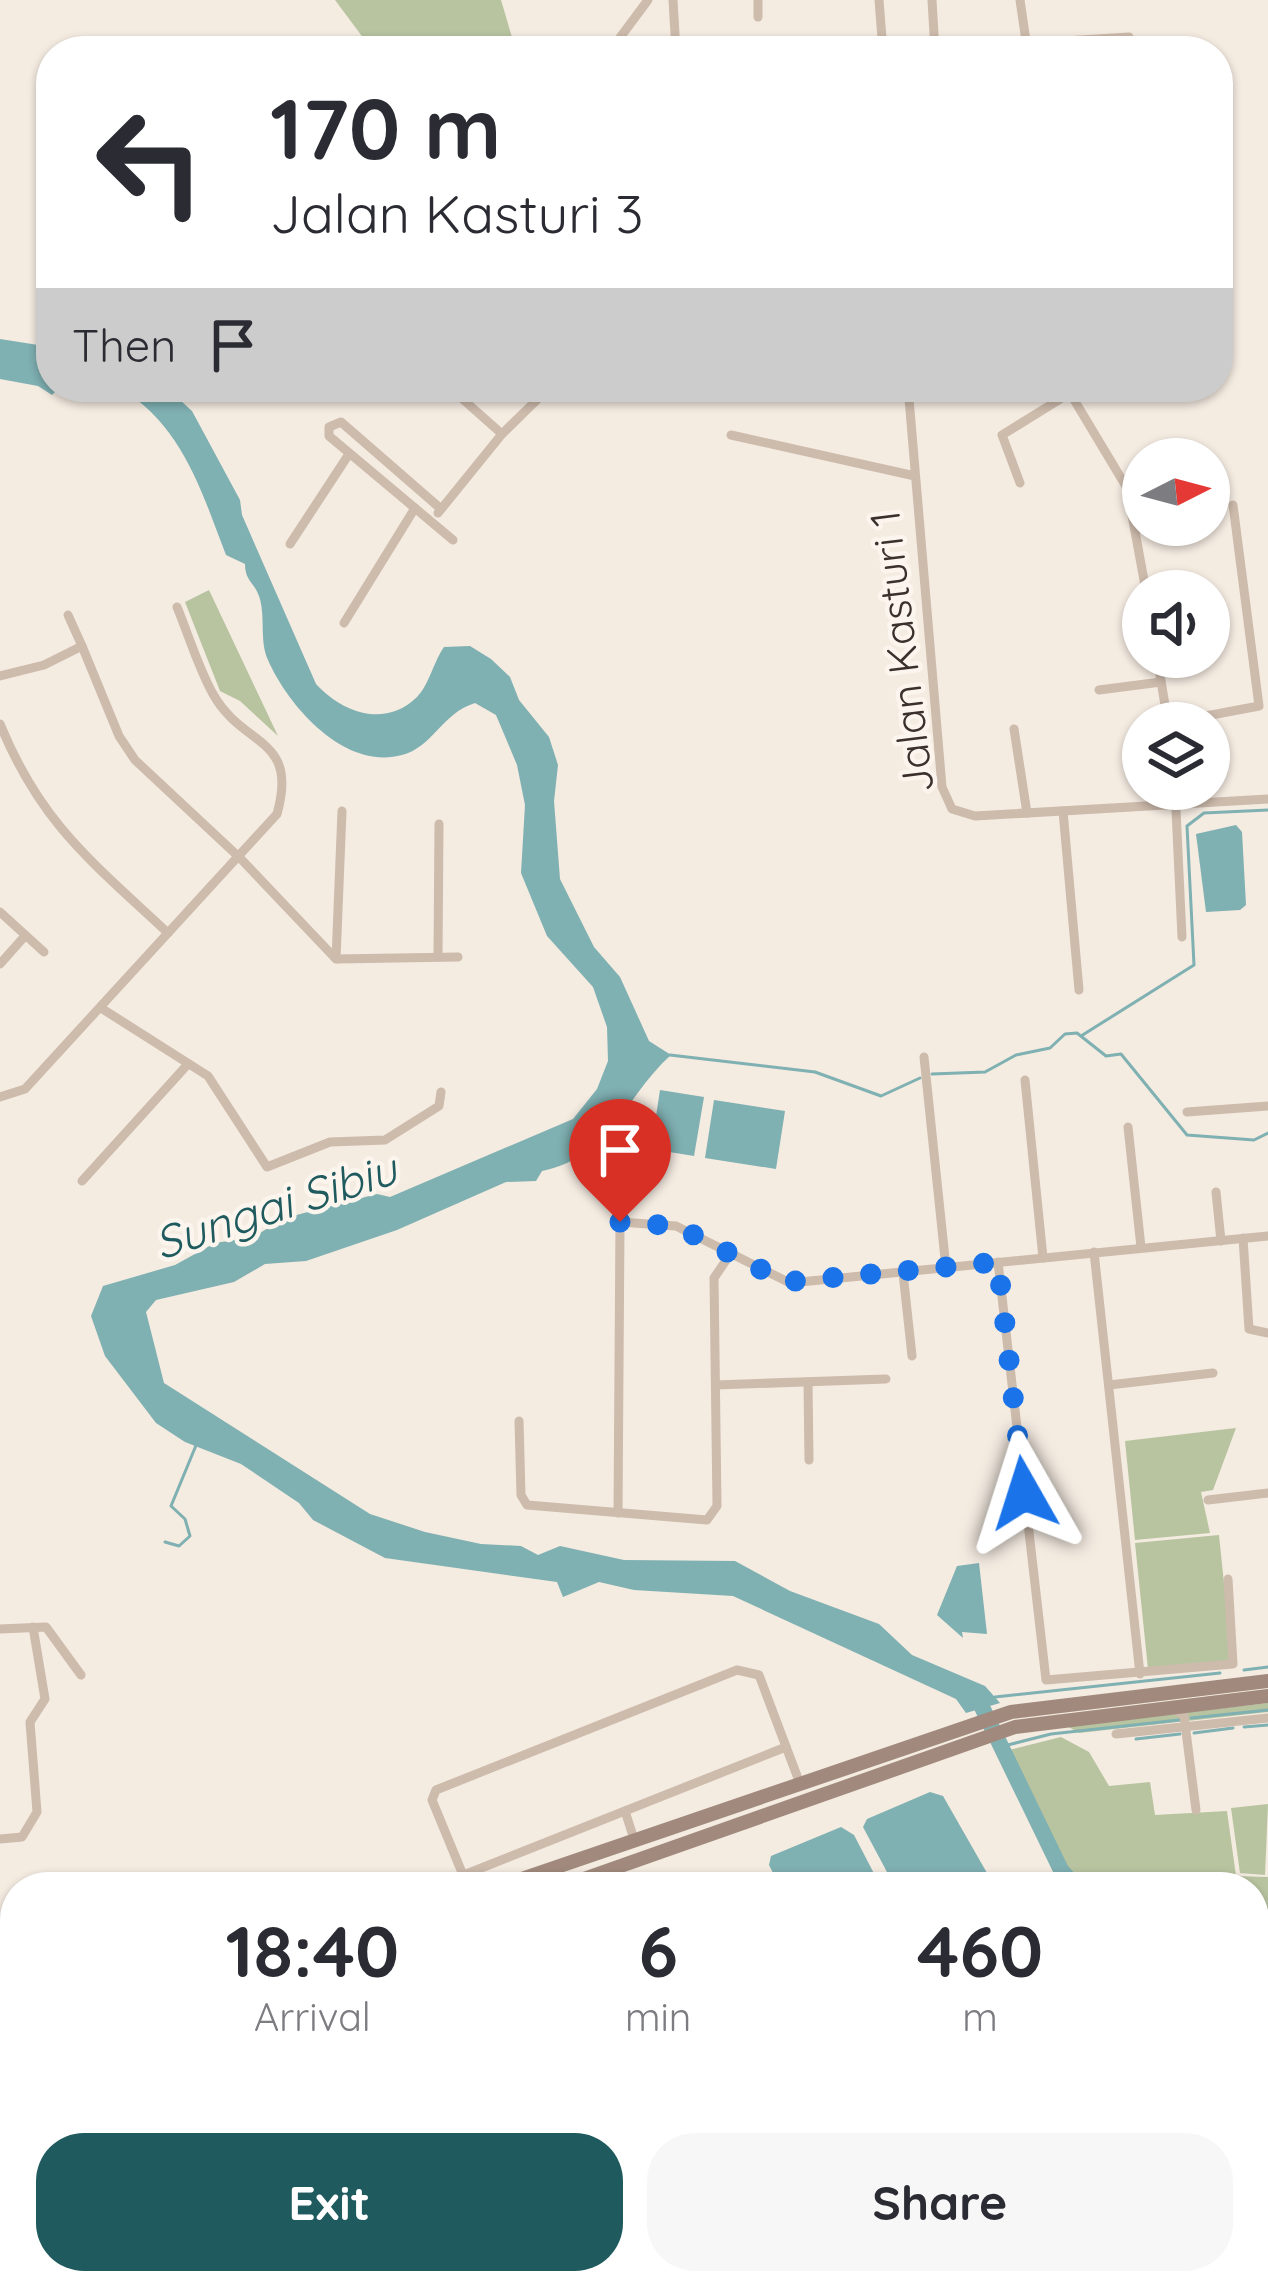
<!DOCTYPE html>
<html lang="en">
<head>
<meta charset="utf-8">
<style>
	body { margin:0; font-family:Quicksand,sans-serif; background:#f7f7f7; color:#2b2b33; height:100vh; display:flex; flex-direction:column; font-size:45px; white-space:nowrap }
	* { box-sizing:border-box; margin:0 }
	p { font-size:39px; color:#7c7c81 }
	.icon { flex:none; width:66px; height:66px; fill:none; stroke:currentColor; stroke-width:2; stroke-linecap:round; stroke-linejoin:round }
	.map { position:relative; flex:1; overflow:hidden }
	.drawer { position:absolute; left:0px; top:1872px; width:1269px; height:423px; display:flex; flex-direction:column; background:#fff; border-radius:48px 48px 0 0; box-shadow:0 3px 9px #0004 }
	.drawer>* { flex:none }
	.hud { position:absolute; left:36px; top:36px; width:1197px; height:366px; border-radius:48px; box-shadow:0 3px 9px #0004; background:#fff; color:#2b2b33; overflow:hidden }
	.needle { width:78px; rotate:84deg }
	.fabs { position:absolute; left:1122px; top:438px; display:grid; gap:24px }
	.fabs a { display:grid; place-items:center; width:108px; height:108px; border-radius:50%; background:#fff; box-shadow:0 3px 9px #0004; font-size:60px }
	.pin { position:absolute; display:grid; place-items:center; width:102px; height:102px; color:#fff; margin:-123px -51px; border-radius:50% 50% 50% 0; rotate:-45deg; box-shadow:0 0 12px #0007 }
	.pin .icon { rotate:45deg }
	.me { position:absolute; width:132px; margin:-66px; rotate:354deg; stroke-linejoin:round; filter:drop-shadow(0 0 9px #0008) }
	.turn { display:flex; align-items:center; gap:42px; height:252px; padding:0 36px; font-size:54px }
	.turn .icon { width:156px; height:156px; stroke-width:2.5 }
	.turn b { display:block; font-size:84px; line-height:102px }
	.then { display:flex; align-items:center; height:114px; padding:0 36px; background:#0003; gap:24px; font-size:45px }
	.eta { display:flex; justify-content:space-evenly; align-items:center; height:204px; text-align:center }
	.eta b { font-size:72px; font-weight:800; line-height:84px }
	.cta { display:flex; gap:24px; margin-top:auto; padding:24px 36px }
	.cta a { flex:1; height:138px; border-radius:48px; background:#1f5a5e; color:#fff; font-size:48px; font-weight:800; line-height:138px; text-align:center }
	.cta a+a { background:#f7f7f7; color:#2b2b33 }
	.map>svg:first-child { display:block }
	.green { fill:#b8c4a0 }
	.water { fill:#7fb0b2 }
	.lines { fill:none; stroke-linecap:round; stroke-linejoin:round }
	.stream { stroke:#7fb0b2; stroke-width:3 }
	.river { stroke:#7fb0b2; stroke-width:16 }
	.street { stroke:#cdbbac; stroke-width:9 }
	.secondary { stroke:#a18a7d; stroke-width:14 }
	.route { stroke:#1a73e8; stroke-width:21; stroke-dasharray:0 37.8 }
	.labels { text-anchor:middle; dominant-baseline:central; stroke-width:9; stroke-linejoin:round; paint-order:stroke }
	.street-label { font-size:42px; fill:#3b302b; stroke:#fbf5ee }
	.water-label { font-size:45px; font-style:italic; fill:#1f5a5e; stroke:#fbf5ee }
</style>
</head>
<body>
<div class="map">
<svg width="1268" height="2294" viewBox="0 0 1268 2294">
	<rect width="100%" height="100%" fill="#f4ebe1"/>
	<g class="green">
		<path d="M335,0H501L516,51H373Z"/>
		<path d="M209,590L278,736L240,701L220,691L185,602Z"/>
		<path d="M1236,1428L1213,1490L1201,1492L1210,1533L1135,1540L1125,1441Z"/>
		<path d="M1219,1535L1232,1661L1148,1669L1135,1543Z"/>
		<path d="M1268,1703V1712L1079,1733L1067,1726Z"/>
		<path d="M1061,1737L1089,1752L1109,1786L1150,1782L1155,1815L1227,1811L1236,1876L1268,1877V1925L1254,1930V1887H1083L1067,1869L1005,1751Z"/>
		<path d="M1268,1804L1265,1875L1240,1873L1231,1808Z"/>
	</g>
	<g class="water">
		<path d="M0,339L51,347V387H60L52,395L38,386L0,379Z"/>
		<path d="M118,387H166L192,411L240,500L242,515L316,684C342,712 384,729 417,697C429,685 434,661 444,647L470,646L491,659L510,677L519,700L549,737L558,765L554,801L560,879L594,947L620,977L649,1041L671,1055C624,1097 613,1156 542,1171L536,1181L506,1182L397,1230L306,1261L265,1264L234,1282L156,1300L146,1312L164,1383L370,1514L425,1532L481,1544L521,1546L538,1555L560,1546L624,1560L735,1561L790,1591L879,1624L912,1655L985,1686L1000,1703L966,1713L956,1699L733,1596L634,1590L599,1582L563,1597L557,1582L385,1558L313,1520L299,1503L241,1464L185,1442L156,1423L105,1356L91,1316L103,1286L175,1265L215,1243L253,1237L285,1218L377,1194L390,1197L573,1119L597,1089L608,1061L607,1027L593,987L547,936L521,873L525,805L517,765L496,715L475,703C442,713 433,747 402,755C345,771 288,706 268,660C259,640 266,616 259,596C254,582 245,581 245,564L226,555C201,490 182,424 118,387Z"/>
		<path d="M1236,825L1242,832L1246,905L1240,910L1206,912L1196,834Z"/>
		<path d="M660,1090L704,1097L694,1156L651,1149Z"/>
		<path d="M714,1100L785,1111L776,1169L705,1158Z"/>
		<path d="M979,1563L987,1634L962,1632L963,1638L937,1615L957,1566Z"/>
		<path d="M930,1792L943,1796L995,1887H895L863,1827L867,1819Z"/>
		<path d="M841,1827L854,1835L881,1887H780L769,1865L771,1856Z"/>
	</g>
	<g class="lines">
		<g class="stream">
			<path d="M1081,1036L1194,965L1187,826L1204,813L1268,810"/>
			<path d="M670,1055L815,1072L881,1096L920,1078"/>
			<path d="M932,1074L985,1072L1016,1055L1050,1048L1065,1034L1077,1033L1106,1056L1121,1054L1187,1135L1254,1140L1268,1133"/>
			<path d="M165,1542L179,1546L190,1536L185,1519L171,1506L197,1443"/>
			<path d="M1244,1670L1268,1667"/>
			<path d="M995,1697L1220,1673"/>
			<path d="M1191,1718L1268,1710"/>
			<path d="M1244,1727L1268,1725"/>
			<path d="M1194,1733L1233,1728"/>
			<path d="M1136,1739L1180,1734"/>
			<path d="M1000,1747L1051,1734L1179,1720"/>
		</g>
		<g class="river">
			<path d="M971,1695L978,1699L1061,1870L1076,1887"/>
			<path d="M1254,1933L1268,1929"/>
			<path d="M1254,2227L1263,2226L1268,2213"/>
			<path d="M629,2280L641,2294"/>
			<path d="M540,2294L563,2280"/>
			<path d="M812,2294L821,2280"/>
		</g>
		<g class="street">
			<path d="M673,0L676,51"/>
			<path d="M758,0V17"/>
			<path d="M879,0L883,51"/>
			<path d="M932,0L935,51"/>
			<path d="M1020,0L1026,41"/>
			<path d="M610,51L648,0"/>
			<path d="M907,51L1129,37L1136,51"/>
			<path d="M449,387L502,434"/>
			<path d="M908,387L942,787L952,809L975,816L1268,799"/>
			<path d="M731,435L915,476"/>
			<path d="M1020,483L1002,435L1070,393L1127,488L1146,591"/>
			<path d="M441,509L341,422L329,427V436L453,540"/>
			<path d="M438,513L502,434L550,387"/>
			<path d="M290,544L349,454"/>
			<path d="M68,615L82,646"/>
			<path d="M344,623L415,508"/>
			<path d="M1157,657L1168,723"/>
			<path d="M0,676L44,665L82,646L119,736L135,760L240,858L336,959L458,957"/>
			<path d="M1099,690L1161,682"/>
			<path d="M1169,723L1259,706L1233,505"/>
			<path d="M0,724C41,824 92,862 168,933"/>
			<path d="M1014,729L1027,813"/>
			<path d="M1175,789L1182,937"/>
			<path d="M1063,811L1079,990"/>
			<path d="M0,912L44,952"/>
			<path d="M438,955L439,824"/>
			<path d="M336,959L342,811"/>
			<path d="M0,964L24,937"/>
			<path d="M101,1008L208,1076L267,1167L330,1142L385,1140L439,1106L441,1092"/>
			<path d="M924,1057L946,1268"/>
			<path d="M1025,1080L1043,1258"/>
			<path d="M0,1097L25,1089L277,814C299,736 243,748 213,694C198,667 189,636 177,607"/>
			<path d="M1187,1112L1268,1106"/>
			<path d="M1128,1127L1141,1247"/>
			<path d="M82,1181L188,1064"/>
			<path d="M1216,1192L1221,1241"/>
			<path d="M1243,1238L1249,1329L1268,1333"/>
			<path d="M1094,1252L1140,1674"/>
			<path d="M998,1262L1046,1680L1233,1664L1228,1579"/>
			<path d="M903,1273L912,1356"/>
			<path d="M808,1382L809,1460"/>
			<path d="M716,1385L886,1379"/>
			<path d="M1109,1385L1213,1373"/>
			<path d="M519,1421L521,1495L527,1505L707,1520L717,1506L714,1278L731,1253"/>
			<path d="M1208,1500L1268,1493"/>
			<path d="M618,1513L620,1222L676,1226L790,1283L1268,1236"/>
			<path d="M0,1629L46,1627L81,1675"/>
			<path d="M1173,1708L1184,1716L1196,1810"/>
			<path d="M1116,1734L1268,1718"/>
			<path d="M625,1811L633,1836"/>
			<path d="M0,1839L22,1837L37,1812L30,1722L45,1699L33,1627"/>
			<path d="M463,1875L432,1800L436,1790L737,1670L759,1675L799,1781"/>
			<path d="M436,1886L786,1747"/>
			<path d="M799,2280L811,2294"/>
			<path d="M1108,2280L1121,2294"/>
			<path d="M926,2294L943,2280"/>
			<path d="M1091,2294L1109,2280"/>
		</g>
		<g class="secondary">
			<path d="M498,1887L1011,1712L1268,1681"/>
			<path d="M561,1887L1015,1727L1268,1696"/>
			<path d="M0,2211L15,2196"/>
			<path d="M0,2234L15,2219"/>
		</g>
	</g>
	<g class="lines">
		<path class="route" d="M620,1222L676,1226L786,1282L998,1262L1024,1493"/>
	</g>
	<g class="labels">
		<g class="street-label">
			<text transform="translate(901 652) rotate(-97)">Jalan Kasturi 1</text>
		</g>
		<g class="water-label">
			<text transform="translate(275 1205) rotate(-18)">Sungai Sibiu</text>
		</g>
	</g>
</svg>
<div class="fabs">
<a><svg class="needle" viewBox="-14 -14 28 28"><path d="M0-13l5 13h-10z" fill="#e53935"/><path d="M0 13l5-13h-10z" fill="#7c7c81"/></svg></a>
<a><svg class="icon" aria-label="sound" viewBox="0 0 24 24"><path d="M4 9h4l5-4v14l-5-4H4zM17 9q2 3 0 6"/></svg></a>
<a><svg class="icon" aria-label="layers" viewBox="0 0 24 24"><path d="M12 4l9 5-9 5-9-5zM3 14l9 5 9-5"/></svg></a>
</div>
<div class="pin" style="left:620px;top:1222px;background:#d93025"><svg class="icon" aria-label="arrive" viewBox="0 0 24 24"><path d="M6 21V4h12l-3 4 3 4H6"/></svg></div>
<svg class="me" style="left:1024px;top:1493px" viewBox="-20 -20 40 40"><path d="M0-17L14 15 0 8-14 15z" fill="#1a73e8" stroke="#fff" stroke-width="4"/></svg>
<div class="hud">
<div class="turn"><svg class="icon" aria-label="left" viewBox="0 0 24 24"><path d="M17 20v-9H6M10 6l-5 5 5 5"/></svg><div><b>170 m</b>Jalan Kasturi 3</div></div>
<div class="then">Then<svg class="icon" aria-label="arrive" viewBox="0 0 24 24"><path d="M6 21V4h12l-3 4 3 4H6"/></svg></div>
</div>
<section class="drawer">
<div class="eta">
<div><b>18:40</b><p>Arrival</p></div>
<div><b>6</b><p>min</p></div>
<div><b>460</b><p>m</p></div>
</div>
<div class="cta"><a>Exit</a><a>Share</a></div>
</section>
</div>
</body>
</html>
